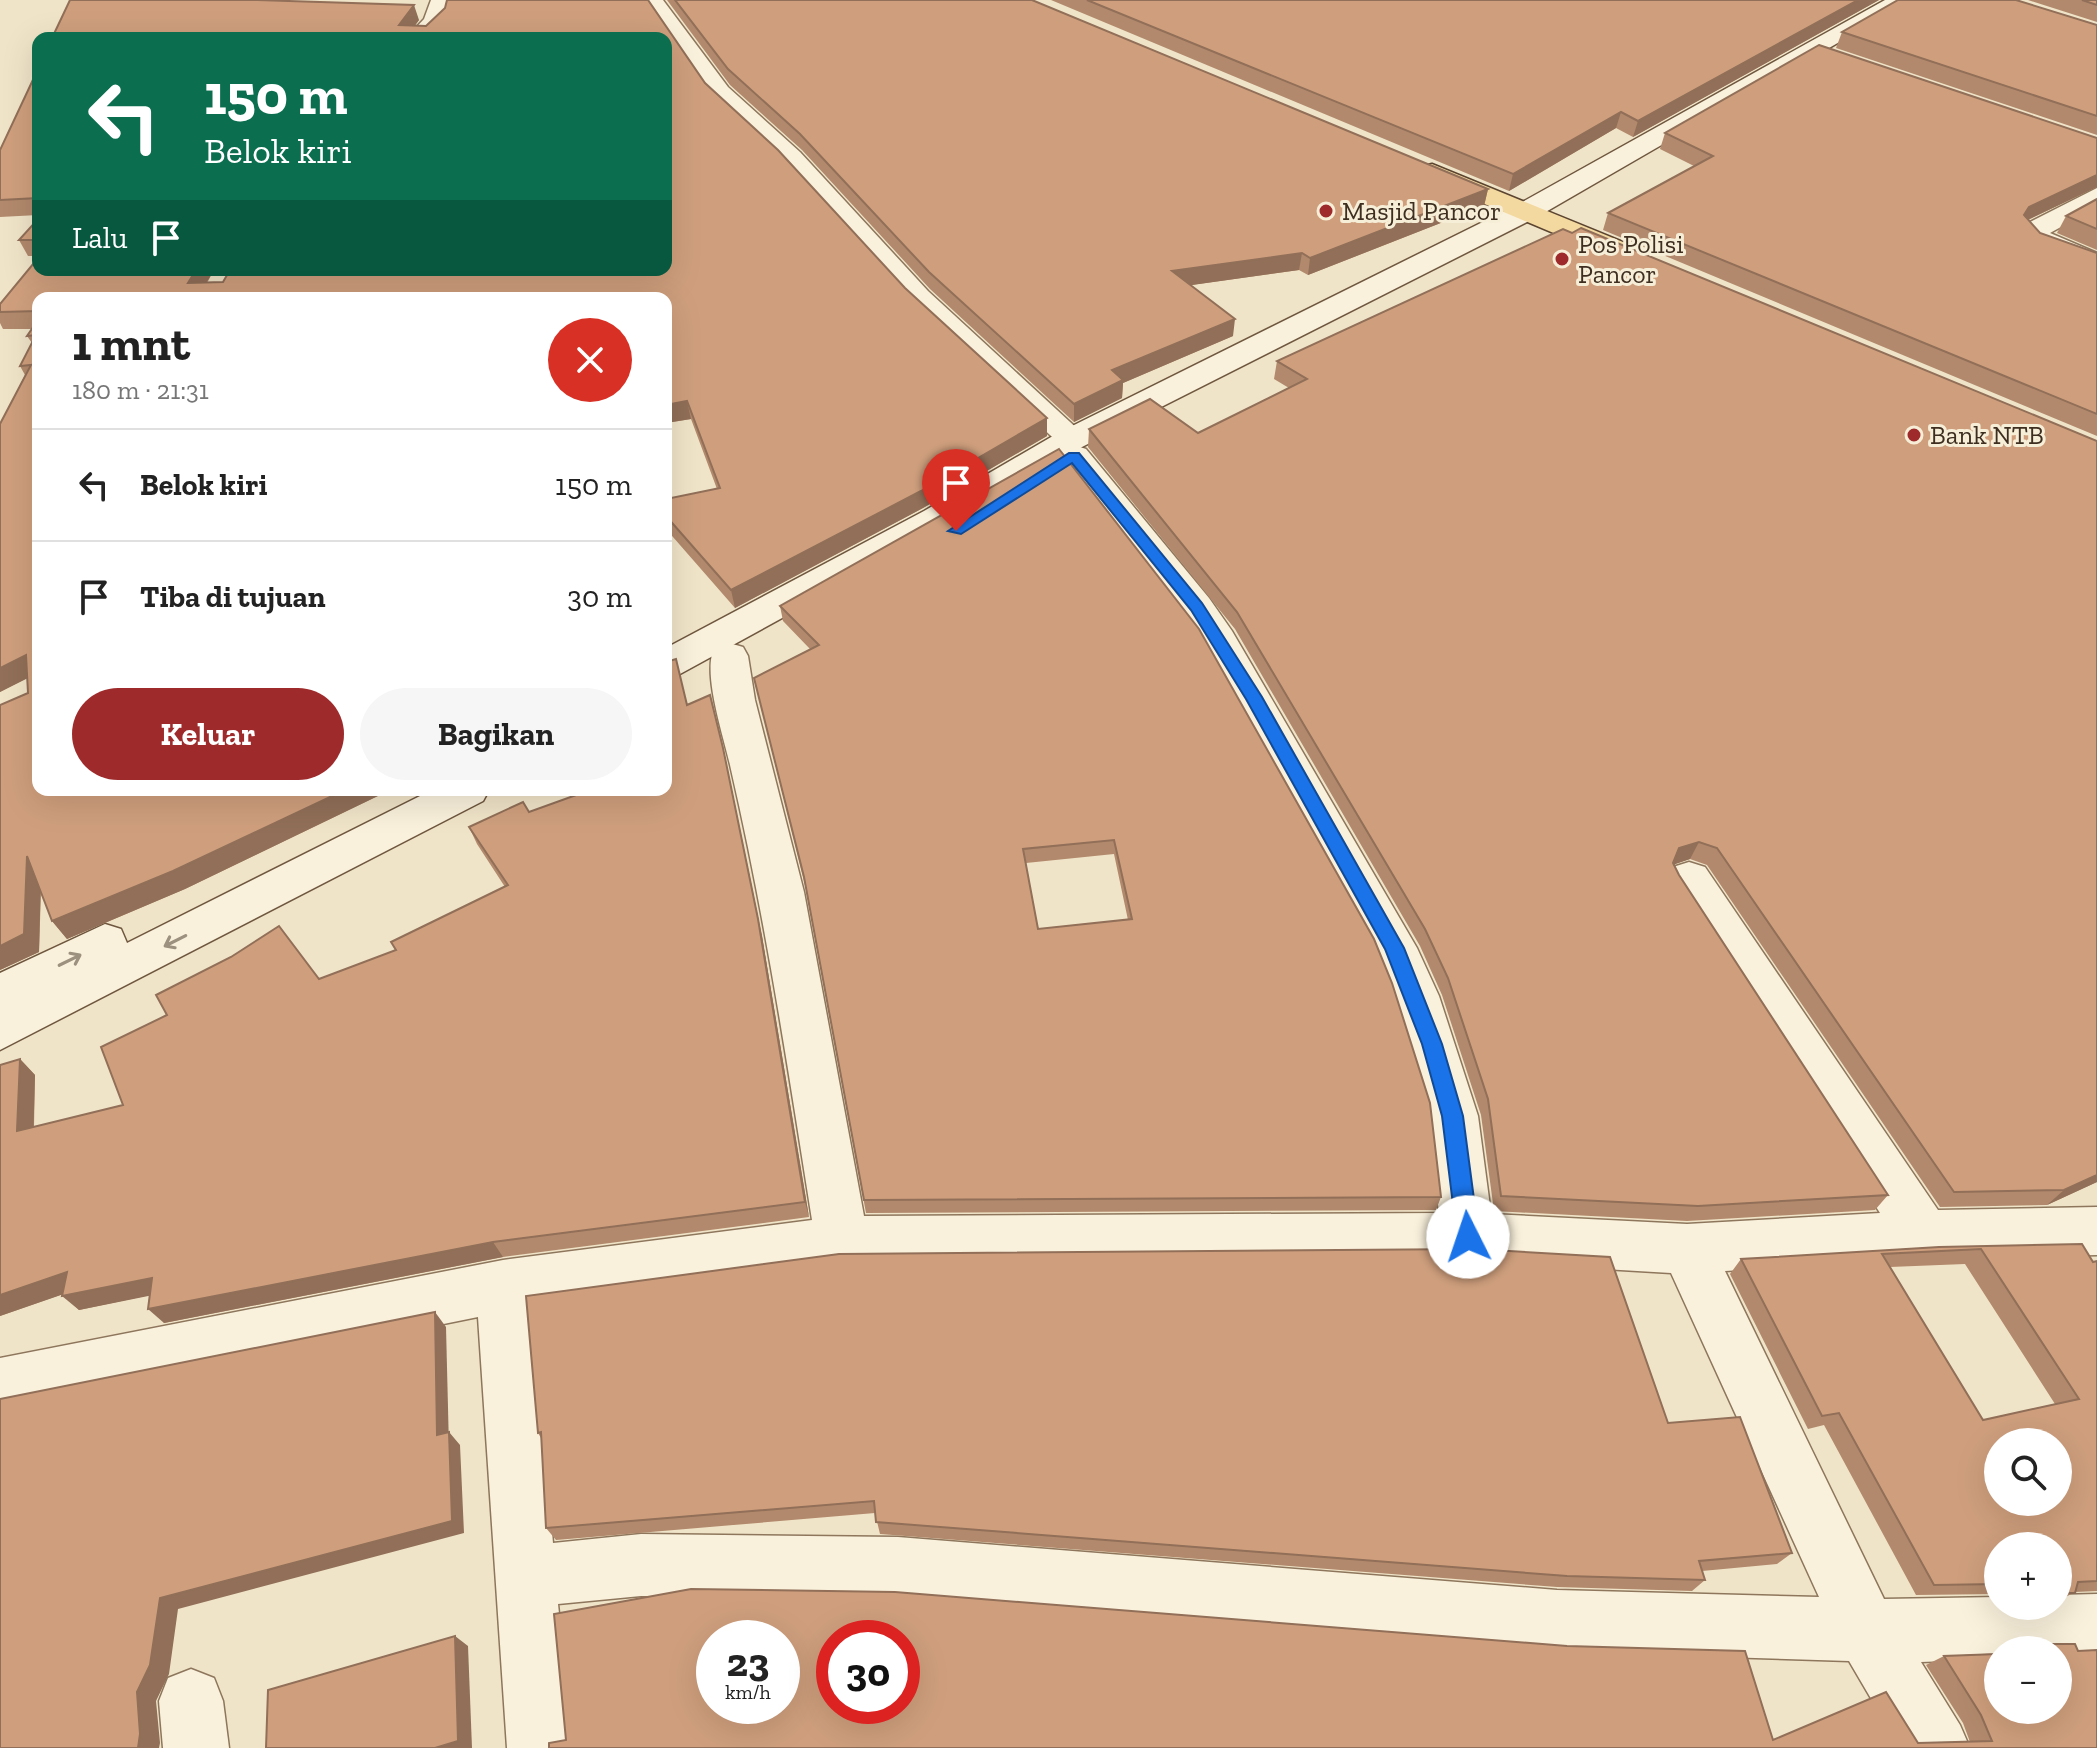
<!DOCTYPE html>
<html lang="id">
<head>
<meta charset="utf-8">
<style>
	body { margin:0; font-family:"Zilla Slab",serif; background:#f6f6f6; color:#222; height:100vh; display:flex; flex-direction:column; font-size:30px; white-space:nowrap }
	* { box-sizing:border-box; margin:0 }
	p { font-size:26px; color:#767676 }
	.icon { flex:none; width:44px; height:44px; fill:none; stroke:currentColor; stroke-width:2; stroke-linecap:round; stroke-linejoin:round }
	.map { position:relative; flex:1; overflow:hidden }
	.sheet { position:absolute; left:32px; top:292px; width:640px; height:504px; display:flex; flex-direction:column; background:#fff; border-radius:16px; box-shadow:0 8px 32px #0002 }
	.sheet>* { flex:none }
	.banner { position:absolute; left:32px; top:32px; width:640px; height:244px; border-radius:16px; box-shadow:0 8px 32px #0002; background:#0b6e4f; color:#fff; overflow:hidden }
	.controls { position:absolute; left:1984px; top:1428px; display:grid; gap:16px }
	.controls a { display:grid; place-items:center; width:88px; height:88px; border-radius:50%; background:#fff; box-shadow:0 8px 32px #0002; font-size:40px }
	.speed { position:absolute; left:696px; top:1620px; display:flex; gap:16px; font-size:40px; font-weight:700; text-align:center }
	.speed>* { display:grid; place-content:center; width:104px; height:104px; border-radius:50%; background:#fff; box-shadow:0 8px 32px #0002; line-height:1 }
	.speed small { font-size:20px; font-weight:400 }
	.speed .limit { border:12px solid #d22; background:#fff; color:#111 }
	.pin { position:absolute; display:grid; place-items:center; width:68px; height:68px; color:#fff; margin:-82px -34px; border-radius:50% 50% 50% 0; rotate:-45deg; box-shadow:0 0 8px #0007 }
	.pin .icon { rotate:45deg }
	.me { position:absolute; width:88px; margin:-44px; rotate:356deg; stroke-linejoin:round; filter:drop-shadow(0 0 6px #0008) }
	.turn { display:flex; align-items:center; gap:28px; height:168px; padding:0 40px; font-size:36px }
	.turn .icon { width:104px; height:104px; stroke-width:2.5 }
	.turn b { display:block; font-size:56px; line-height:68px }
	.then { display:flex; align-items:center; height:76px; padding:0 40px; background:#0003; gap:16px; font-size:30px }
	.round { display:grid; place-items:center; flex:none; width:84px; height:84px; border-radius:42px; background:#f6f6f6 }
	.summary { display:flex; align-items:center; justify-content:space-between; height:136px; padding:0 40px }
	h1 { font-size:48px; font-weight:700; line-height:60px }
	.action { display:flex; gap:16px; margin-top:auto; padding:16px 40px }
	.action a { flex:1; height:92px; border-radius:48px; background:#9e2a2b; color:#fff; font-size:32px; font-weight:700; line-height:92px; text-align:center }
	.action a+a { background:#f6f6f6; color:#222 }
	ul { padding:0; list-style:none }
	li { display:flex; align-items:center; gap:24px; height:112px; padding:0 40px; border-top:2px solid #e0e0e0 }
	li div { flex:1 }
	li b { display:block; font-size:30px }
	li em { font-style:normal }
	.map>svg:first-child { display:block }
	.lines { fill:none; stroke-linecap:round; stroke-linejoin:round }
	.minor-casing { stroke:#8d765c; stroke-width:3 }
	.secondary-casing { stroke:#6f573f; stroke-width:3 }
	.primary-casing { stroke:#5b4430; stroke-width:3 }
	.minor { fill:#faf1dc; fill-rule:evenodd }
	.secondary { fill:#faf1dc; fill-rule:evenodd }
	.primary { fill:#f3d9a0; fill-rule:evenodd }
	.wall { fill:#b2896c; fill-rule:evenodd }
	.shaded-wall { fill:#916f58 }
	.building { fill:#cf9f7d; stroke:#916f58; stroke-width:2; fill-rule:evenodd }
	.oneway { stroke:#9c907e }
	.route { fill:#1a73e8; stroke:#114b97; stroke-width:2 }
	.poi-dot { fill:#9e2a2b; stroke:#f7eed8; stroke-width:3 }
	.labels { text-anchor:middle; dominant-baseline:central; stroke-width:6; stroke-linejoin:round; paint-order:stroke }
	.far-poi-label { font-size:26px; fill:#3d2e20; stroke:#f7eed8; text-anchor:start }
</style>
</head>
<body>
<div class="map">
<svg width="2097" height="1748" viewBox="0 0 2097 1748">
	<rect width="100%" height="100%" fill="#f0e4c8"/>
	<g class="lines">
		<defs>
			<g id="minor">
				<path d="M431,0H453L446,22L431,38H406L424,19Z"/>
				<path d="M641,0H663L728,87L800,152L928,291L1082,433L1087,440L1080,447L1086,449L1209,598L1232,631L1417,948L1439,996L1478,1116L1491,1214L1687,1224L1880,1213L1673,891L1667,879L1673,867L1689,862L1705,867L1938,1210L2097,1207V1255L1924,1259L1725,1271L1884,1599L1998,1597V1606H2058V1595L2097,1594V1656L2058,1657V1650H1998V1659L1921,1662L1960,1725L1970,1748H1900L1849,1661L1557,1652L898,1599L641,1596L558,1604L573,1748H507L478,1317L0,1414V1358L503,1260L812,1220C788,1068 765,916 730,765C724,738 701,670 715,647L729,643L743,647L748,656L755,700L804,892L864,1216L1439,1213L1428,1116L1391,996L1373,952L1200,643L1062,463L1057,456L1064,448L908,303L782,164L710,97ZM1468,1261L1671,1273L1819,1597L1557,1590L898,1537L641,1534L553,1543L532,1308L842,1266Z"/>
				<path d="M2097,188V207L2050,233L2097,253V272L2032,247L2018,232L2022,226Z"/>
				<path d="M191,1669L214,1678L223,1701L229,1748H163L159,1701L168,1678Z"/>
			</g>
			<g id="secondary">
				<path d="M1885,0H1912L1537,217L1082,447L948,527L680,674L666,678V648L924,511L1058,433L1517,205Z"/>
				<path d="M432,790H489L483,801L0,1050V973L105,924L121,929L127,943Z"/>
			</g>
			<path id="primary" d="M1432,164L1640,249L1644,255L1640,261H1620L1423,178L1419,172L1423,166Z"/>
		</defs>
		<use href="#minor" class="minor-casing"/>
		<use href="#secondary" class="secondary-casing"/>
		<use href="#primary" class="primary-casing"/>
		<use href="#minor" class="minor"/>
		<use href="#secondary" class="secondary"/>
		<use href="#primary" class="primary"/>
	</g>
	<g class="wall">
		<path d="M667,0H1032L1488,189L1484,206L1308,275L1299,270L1191,285L1233,336L1123,383L1122,398L1074,422L930,289L802,150L730,85Z"/>
		<path d="M1051,0H1879L1633,137L1616,128L1509,191Z"/>
		<path d="M2028,0H2097V22Z"/>
		<path d="M419,20L415,25L705,83L1047,436L923,508L735,608L666,529V499L717,489L691,419L666,423V298H38V790H380L382,794L185,889L67,939L52,921L41,891L39,952L0,970V705L28,693L27,678L0,692V424L25,375L20,366L32,343L27,336L32,329H3L0,323V304L38,270H214L207,283L666,270L52,38Z"/>
		<path d="M2097,25V135L1836,48L1842,32Z"/>
		<path d="M38,69V215L0,217V150Z"/>
		<path d="M1665,133L2097,187L2028,220L2040,233L2097,253V436L1603,230L1608,213L1694,166L1660,149Z"/>
		<path d="M2097,199V250L2057,233L2066,216Z"/>
		<path d="M38,219V256H28L19,240Z"/>
		<path d="M1277,361L2097,441V1182L2047,1205L1940,1207L1707,865L1690,859L1674,864L1679,875L1888,1195L1875,1210L1687,1221L1494,1211L1481,1115L1442,995L1420,946L1235,629L1088,447L1089,429L1198,433L1289,388L1274,379Z"/>
		<path d="M1059,449L1441,1197L1436,1210L866,1213L806,889L754,678L810,649L783,621L780,606ZM1114,854L1128,920L1038,929L1026,863Z"/>
		<path d="M688,705L762,936L809,1217L503,1257L164,1323L150,1295L79,1310L63,1294L0,1316V1065L20,1059L35,1075L34,1127L123,1105L319,979L396,950L505,887L477,844L469,827L529,812L666,790Z"/>
		<path d="M2082,1244L2093,1262L2097,1261V1591L2075,1592L2058,1601V1546H1998V1594L1916,1595L1824,1425L1808,1429L1730,1274L1741,1259ZM1965,1264L2055,1404L1983,1420L1890,1267Z"/>
		<path d="M1668,1423L1792,1553L1777,1564L1702,1571L1705,1580L1692,1591L1557,1587L880,1534L875,1513L556,1540L546,1528L541,1438L538,1433Z"/>
		<path d="M2020,1644L2078,1651L2097,1748L1773,1740L1918,1743L1970,1742L1963,1723L1926,1665L1944,1656L2058,1650H2007Z"/>
	</g>
	<g class="shaded-wall">
		<path d="M1858,0H1879L1633,137L1638,121Z"/>
		<path d="M414,5L419,20L406,38L399,25Z"/>
		<path d="M1621,112L1616,128L1509,191L1513,174Z"/>
		<path d="M2097,175V187L2021,223L2015,232L2029,207Z"/>
		<path d="M1488,189L1484,206L1308,275L1310,258Z"/>
		<path d="M1302,253L1299,270L1171,288L1172,271Z"/>
		<path d="M196,270H214L197,298L188,283Z"/>
		<path d="M1235,319L1233,336L1123,383L1122,398L1074,422V404L1112,370Z"/>
		<path d="M687,401L691,419L666,423V405Z"/>
		<path d="M1047,418V436L923,508L735,608L731,590Z"/>
		<path d="M666,616L672,641L666,646Z"/>
		<path d="M26,655L38,673L0,692V668Z"/>
		<path d="M727,766L762,936L809,1217L805,1202Z"/>
		<path d="M345,790H380L382,794L185,889L67,939L52,921Z"/>
		<path d="M1699,842L1690,859L1670,866L1679,848Z"/>
		<path d="M27,856L41,874L39,952L0,970V946Z"/>
		<path d="M20,1059L35,1075L33,1147L17,1131Z"/>
		<path d="M2097,1175V1182L2047,1205L2064,1190Z"/>
		<path d="M493,1242L503,1257L164,1323L148,1309Z"/>
		<path d="M67,1272L84,1287L0,1316V1295Z"/>
		<path d="M152,1278L168,1292L79,1310L62,1296Z"/>
		<path d="M435,1312L446,1327L449,1448L437,1435Z"/>
		<path d="M449,1432L460,1445L464,1533L178,1609L169,1674L156,1701L160,1743L159,1748H138L137,1692L160,1598Z"/>
		<path d="M455,1636L468,1646L472,1748H435Z"/>
	</g>
	<g class="building">
		<path d="M70,0H257L414,5L399,25L426,26L445,8L447,0H648L705,83L778,150L905,288L1047,418L921,491L731,590L666,516V499L720,488L687,401L666,405V298H38V311L0,312V304L38,258V270H196L188,283L223,282L230,270H666V38H52Z"/>
		<path d="M675,0H1032L1488,189L1310,258L1302,253L1172,271L1235,319L1112,370L1123,380L1074,404L929,272L800,134L728,69Z"/>
		<path d="M1087,0H1858L1638,121L1621,112L1513,174Z"/>
		<path d="M1898,0H2016L2097,25V116L1842,32Z"/>
		<path d="M2082,0H2097V5Z"/>
		<path d="M1819,45L2097,138V175L2029,207L2024,215L2040,233L2097,253V414L1608,213L1713,156L1665,133Z"/>
		<path d="M38,69V198L0,200V150Z"/>
		<path d="M2097,199V229L2066,216Z"/>
		<path d="M38,219V240H19Z"/>
		<path d="M1581,228L2097,441V1175L2064,1190L1954,1192L1717,848L1699,842L1679,848L1673,863L1679,875L1888,1195L1698,1206L1501,1196L1488,1099L1448,978L1425,929L1237,612L1089,429L1150,399L1198,433L1307,379L1277,361L1563,229L1572,233Z"/>
		<path d="M38,320V790H345L173,871L52,921L27,856L24,934L0,946V705L28,693L26,655L0,668V424L31,365L20,366L36,335L27,336Z"/>
		<path d="M1059,449L1199,629L1374,939L1392,983L1430,1103L1441,1197L864,1200L804,877L754,678L819,645L780,606ZM1114,840L1132,919L1038,929L1023,849Z"/>
		<path d="M676,659L687,705L710,695L723,748L758,919L805,1202L493,1242L148,1309L152,1278L62,1296L67,1272L0,1295V1065L20,1059L17,1131L123,1105L101,1047L167,1015L156,995L231,957L279,926L319,979L396,950L391,942L508,885L469,827L523,802L529,812L590,790H666V662Z"/>
		<path d="M2082,1244L2093,1262L2097,1261V1581L2078,1582L2075,1593H2058V1546H1998V1584L1934,1585L1839,1413L1822,1416L1741,1259L1939,1247ZM1981,1249L2079,1399L1983,1420L1882,1254ZM1998,1442H2058V1502H1998Z"/>
		<path d="M1475,1249L1610,1257L1668,1423L1740,1417L1792,1553L1699,1561L1705,1580L1567,1576L876,1522L874,1501L546,1528L541,1432L538,1433L526,1296L839,1254Z"/>
		<path d="M435,1312L437,1435L449,1432L452,1521L160,1598L150,1665L137,1692L140,1734L138,1748H0V1399Z"/>
		<path d="M691,1589L895,1592L1567,1646L1745,1651L1773,1740L1886,1692L1918,1743L1992,1741L1981,1715L1944,1656L1998,1654V1710H2058V1650H2018L2020,1644H2075L2078,1651L2097,1650V1748H549V1743L566,1740L554,1614ZM714,1638H782V1706H714ZM834,1638H902V1706H834Z"/>
		<path d="M455,1636L458,1741L435,1748H266L268,1690Z"/>
	</g>
	<defs><path id="oneway-shaft" d="M-6 0H5M1.5-3L5.5 0L1.5 3" fill="none" stroke-width="1.6" stroke-linecap="round" stroke-linejoin="round" transform="scale(2)"/></defs>
	<g class="oneway">
		<use href="#oneway-shaft" transform="translate(175 941) rotate(153)"/>
		<use href="#oneway-shaft" transform="translate(70 960) rotate(-26)"/>
	</g>
	<path class="route" d="M1069,453H1079L1202,603L1262,697L1404,948L1442,1044L1463,1116L1479,1237L1476,1244L1468,1247L1461,1244L1457,1237L1442,1116L1422,1044L1385,949L1246,699L1191,610L1072,463L961,534L948,531Z"/>
	<g class="poi-dot">
		<circle cx="1326" cy="211" r="8"/>
		<circle cx="1562" cy="259" r="8"/>
		<circle cx="1914" cy="435" r="8"/>
	</g>
	<g class="labels">
		<g class="far-poi-label">
			<text x="1342" y="211">Masjid Pancor</text>
			<text x="1578" y="244">Pos Polisi<tspan x="1578" dy="30">Pancor</tspan></text>
			<text x="1930" y="435">Bank NTB</text>
		</g>
	</g>
</svg>
<div class="controls">
<a><svg class="icon" aria-label="search" viewBox="0 0 24 24"><circle cx="10" cy="10" r="6"/><path d="M15 15l6 6"/></svg></a>
<a>+</a>
<a>−</a>
</div>
<div class="speed"><div>23<small>km/h</small></div><div class="limit">30</div></div>
<div class="pin" style="left:956px;top:531px;background:#d93025"><svg class="icon" aria-label="arrive" viewBox="0 0 24 24"><path d="M6 21V4h12l-3 4 3 4H6"/></svg></div>
<svg class="me" style="left:1468px;top:1237px" viewBox="-20 -20 40 40"><circle r="19" fill="#fff"/><path d="M0-13L10 11 0 6-10 11z" fill="#1a73e8"/></svg>
<div class="banner">
<div class="turn"><svg class="icon" aria-label="left" viewBox="0 0 24 24"><path d="M17 20v-9H6M10 6l-5 5 5 5"/></svg><div><b>150 m</b>Belok kiri</div></div>
<div class="then">Lalu<svg class="icon" aria-label="arrive" viewBox="0 0 24 24"><path d="M6 21V4h12l-3 4 3 4H6"/></svg></div>
</div>
<section class="sheet">
<div class="summary"><div><h1>1 mnt</h1><p>180 m · 21:31</p></div><a class="round" style="background:#d93025;color:#fff"><svg class="icon" aria-label="close" viewBox="0 0 24 24"><path d="M6 6l12 12M18 6L6 18"/></svg></a></div>
<ul>
<li><svg class="icon" aria-label="left" viewBox="0 0 24 24"><path d="M17 20v-9H6M10 6l-5 5 5 5"/></svg><div><b>Belok kiri</b></div><em>150 m</em></li>
<li><svg class="icon" aria-label="arrive" viewBox="0 0 24 24"><path d="M6 21V4h12l-3 4 3 4H6"/></svg><div><b>Tiba di tujuan</b></div><em>30 m</em></li>
</ul>
<div class="action"><a>Keluar</a><a>Bagikan</a></div>
</section>
</div>
</body>
</html>
